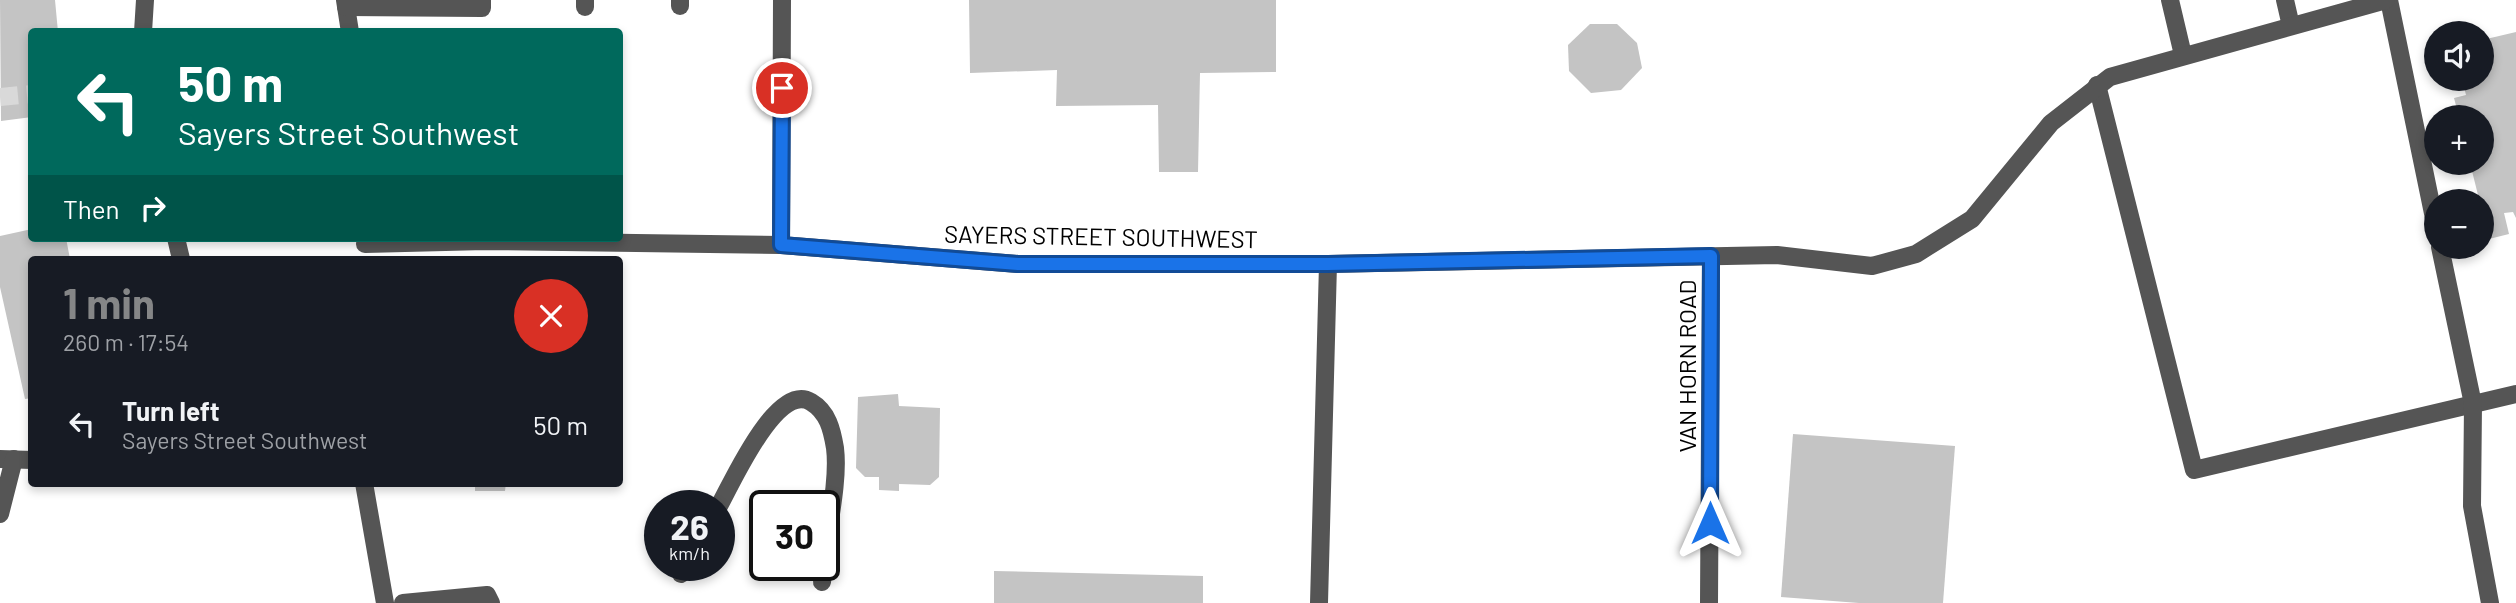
<!DOCTYPE html>
<html lang="en">
<head>
<meta charset="utf-8">
<style>
	body { margin:0; font-family:Barlow,sans-serif; background:#242831; color:#f1f3f6; height:100vh; display:flex; flex-direction:column; font-size:26px; white-space:nowrap }
	* { box-sizing:border-box; margin:0 }
	p { font-size:23px; color:#9ea1a6 }
	.icon { flex:none; width:38px; height:38px; fill:none; stroke:currentColor; stroke-width:2; stroke-linecap:round; stroke-linejoin:round }
	.map { position:relative; flex:1; overflow:hidden }
	.side { position:absolute; left:28px; top:256px; width:595px; height:231px; display:flex; flex-direction:column; background:#171b24; border-radius:7px; box-shadow:0 4px 10px #0003 }
	.side>* { flex:none }
	.banner { position:absolute; left:28px; top:28px; width:595px; height:214px; border-radius:7px; box-shadow:0 4px 10px #0003; background:#00695c; color:#fff; overflow:hidden }
	.tools { position:absolute; left:2424px; top:21px; display:grid; gap:14px }
	.tools a { display:grid; place-items:center; width:70px; height:70px; border-radius:50%; background:#171b24; box-shadow:0 4px 10px #0003; font-size:35px }
	.speed { position:absolute; left:644px; top:490px; display:flex; gap:14px; font-size:35px; font-weight:700; text-align:center }
	.speed>* { display:grid; place-content:center; width:91px; height:91px; border-radius:50%; background:#171b24; box-shadow:0 4px 10px #0003; line-height:1 }
	.speed small { font-size:18px; font-weight:400 }
	.speed .limit { border:4px solid #111; border-radius:10px; background:#fff; color:#111 }
	.pin { position:absolute; display:grid; place-items:center; width:60px; height:60px; color:#fff; margin:-30px; border:4px solid #fff; border-radius:50%; box-shadow:0 2px 7px #0007 }
	.me { position:absolute; width:77px; margin:-38px; rotate:0deg; stroke-linejoin:round; filter:drop-shadow(0 0 5px #0008) }
	.turn { display:flex; align-items:center; gap:24px; height:147px; padding:0 35px; font-size:32px }
	.turn .icon { width:91px; height:91px; stroke-width:2.5 }
	.turn b { display:block; font-size:49px; line-height:60px }
	.then { display:flex; align-items:center; height:66px; padding:0 35px; background:#0003; gap:14px; font-size:26px }
	.round { display:grid; place-items:center; flex:none; width:74px; height:74px; border-radius:37px; background:#242831 }
	.headline { display:flex; align-items:center; justify-content:space-between; height:119px; padding:0 35px }
	h1 { font-size:42px; font-weight:700; line-height:52px; color:#858687 }
	ul { padding:0; list-style:none }
	li { display:flex; align-items:center; gap:21px; height:98px; padding:0 35px }
	li div { flex:1 }
	li b { display:block; font-size:26px }
	li em { font-style:normal }
	.map>svg:first-child { display:block }
	.building { fill:#c4c4c4 }
	.lines { fill:none; stroke-linecap:round; stroke-linejoin:round }
	.minor-tunnel { stroke:#d9d9d9; stroke-width:18; stroke-dasharray:18 9; stroke-linecap:butt }
	.minor { stroke:#555; stroke-width:18 }
	.route-casing { stroke:#114b97; stroke-width:18 }
	.route { stroke:#1a73e8; stroke-width:12 }
	.labels { text-anchor:middle; dominant-baseline:central; stroke-width:6; stroke-linejoin:round; paint-order:stroke }
	.street-label { font-size:24px; fill:#000; stroke:#fff }
</style>
</head>
<body>
<div class="map">
<svg width="2516" height="603" viewBox="0 0 2516 603">
	<rect width="100%" height="100%" fill="#fff"/>
	<g class="building">
		<path d="M0,0H55L58,32H32V117L1,121Z"/>
		<path d="M969,0H1276V72L1200,73L1198,172H1159L1158,105L1056,106L1057,70L970,73Z"/>
		<path d="M1590,24H1617L1637,43L1642,68L1621,90L1591,93L1569,71L1568,45Z"/>
		<path d="M2516,32V218L2513,212L2504,213L2509,234L2489,239L2470,163H2482V117H2459L2454,98L2466,95L2462,79H2482V40Z"/>
		<path d="M32,229V238H66L70,259H32V398L25,399L0,287V236Z"/>
		<path d="M898,394L899,406L940,408L939,477L930,485L899,484V491L879,490V477H865L856,468L858,397Z"/>
		<path d="M1793,434L1955,446L1943,603H1859L1781,597Z"/>
		<path d="M475,483H506L505,491H475Z"/>
		<path d="M994,571L1203,576V603H994Z"/>
	</g>
	<g class="lines">
		<path class="minor-tunnel" d="M0,97L32,94"/>
		<g class="minor">
			<path d="M345,0L350,32"/>
			<path d="M585,0V7"/>
			<path d="M2170,0L2183,55"/>
			<path d="M2285,0L2291,26"/>
			<path d="M2389,0L2436,228"/>
			<path d="M680,6V0"/>
			<path d="M346,7L482,8V0"/>
			<path d="M143,32L145,0"/>
			<path d="M2097,85L2194,470L2516,394"/>
			<path d="M176,238L181,259"/>
			<path d="M365,244L485,241L781,245L1018,264H1328L1777,255L1872,266L1916,254L1972,219L2051,123L2110,77L2386,0"/>
			<path d="M781,245L782,0"/>
			<path d="M2440,247L2473,404L2472,506L2490,603"/>
			<path d="M0,459L32,460"/>
			<path d="M364,483L385,603"/>
			<path d="M719,506C732,483 777,381 811,402C828,412 832,430 835,448C839,480 828,527 824,560"/>
			<path d="M0,514L14,459"/>
			<path d="M681,574L686,565"/>
			<path d="M822,582L824,565"/>
			<path d="M403,603L487,595L491,603"/>
			<path d="M1319,603L1328,264"/>
			<path d="M1709,603L1711,256"/>
		</g>
	</g>
	<g class="lines">
		<defs>
			<path id="route" d="M782,88L781,245L1018,264H1328L1711,256L1710,523"/>
		</defs>
		<use href="#route" class="route-casing"/>
		<use href="#route" class="route"/>
	</g>
	<g class="labels">
		<g class="street-label">
			<text transform="translate(1101 236) rotate(1)">SAYERS STREET SOUTHWEST</text>
			<text transform="translate(1686 366) rotate(-90)">VAN HORN ROAD</text>
		</g>
	</g>
</svg>
<div class="tools">
<a><svg class="icon" aria-label="sound" viewBox="0 0 24 24"><path d="M4 9h4l5-4v14l-5-4H4zM17 9q2 3 0 6"/></svg></a>
<a>+</a>
<a>−</a>
</div>
<div class="speed"><div>26<small>km/h</small></div><div class="limit">30</div></div>
<div class="pin" style="left:782px;top:88px;background:#d93025"><svg class="icon" aria-label="arrive" viewBox="0 0 24 24"><path d="M6 21V4h12l-3 4 3 4H6"/></svg></div>
<svg class="me" style="left:1710px;top:523px" viewBox="-20 -20 40 40"><path d="M0-17L14 15 0 8-14 15z" fill="#1a73e8" stroke="#fff" stroke-width="4"/></svg>
<div class="banner">
<div class="turn"><svg class="icon" aria-label="left" viewBox="0 0 24 24"><path d="M17 20v-9H6M10 6l-5 5 5 5"/></svg><div><b>50 m</b>Sayers Street Southwest</div></div>
<div class="then">Then<svg class="icon" aria-label="right" viewBox="0 0 24 24"><path d="M7 20v-9h11M14 6l5 5-5 5"/></svg></div>
</div>
<section class="side">
<div class="headline"><div><h1>1 min</h1><p>260 m · 17:54</p></div><a class="round" style="background:#d93025;color:#fff"><svg class="icon" aria-label="close" viewBox="0 0 24 24"><path d="M6 6l12 12M18 6L6 18"/></svg></a></div>
<ul>
<li><svg class="icon" aria-label="left" viewBox="0 0 24 24"><path d="M17 20v-9H6M10 6l-5 5 5 5"/></svg><div><b>Turn left</b><p>Sayers Street Southwest</p></div><em>50 m</em></li>
</ul>
</section>
</div>
</body>
</html>
